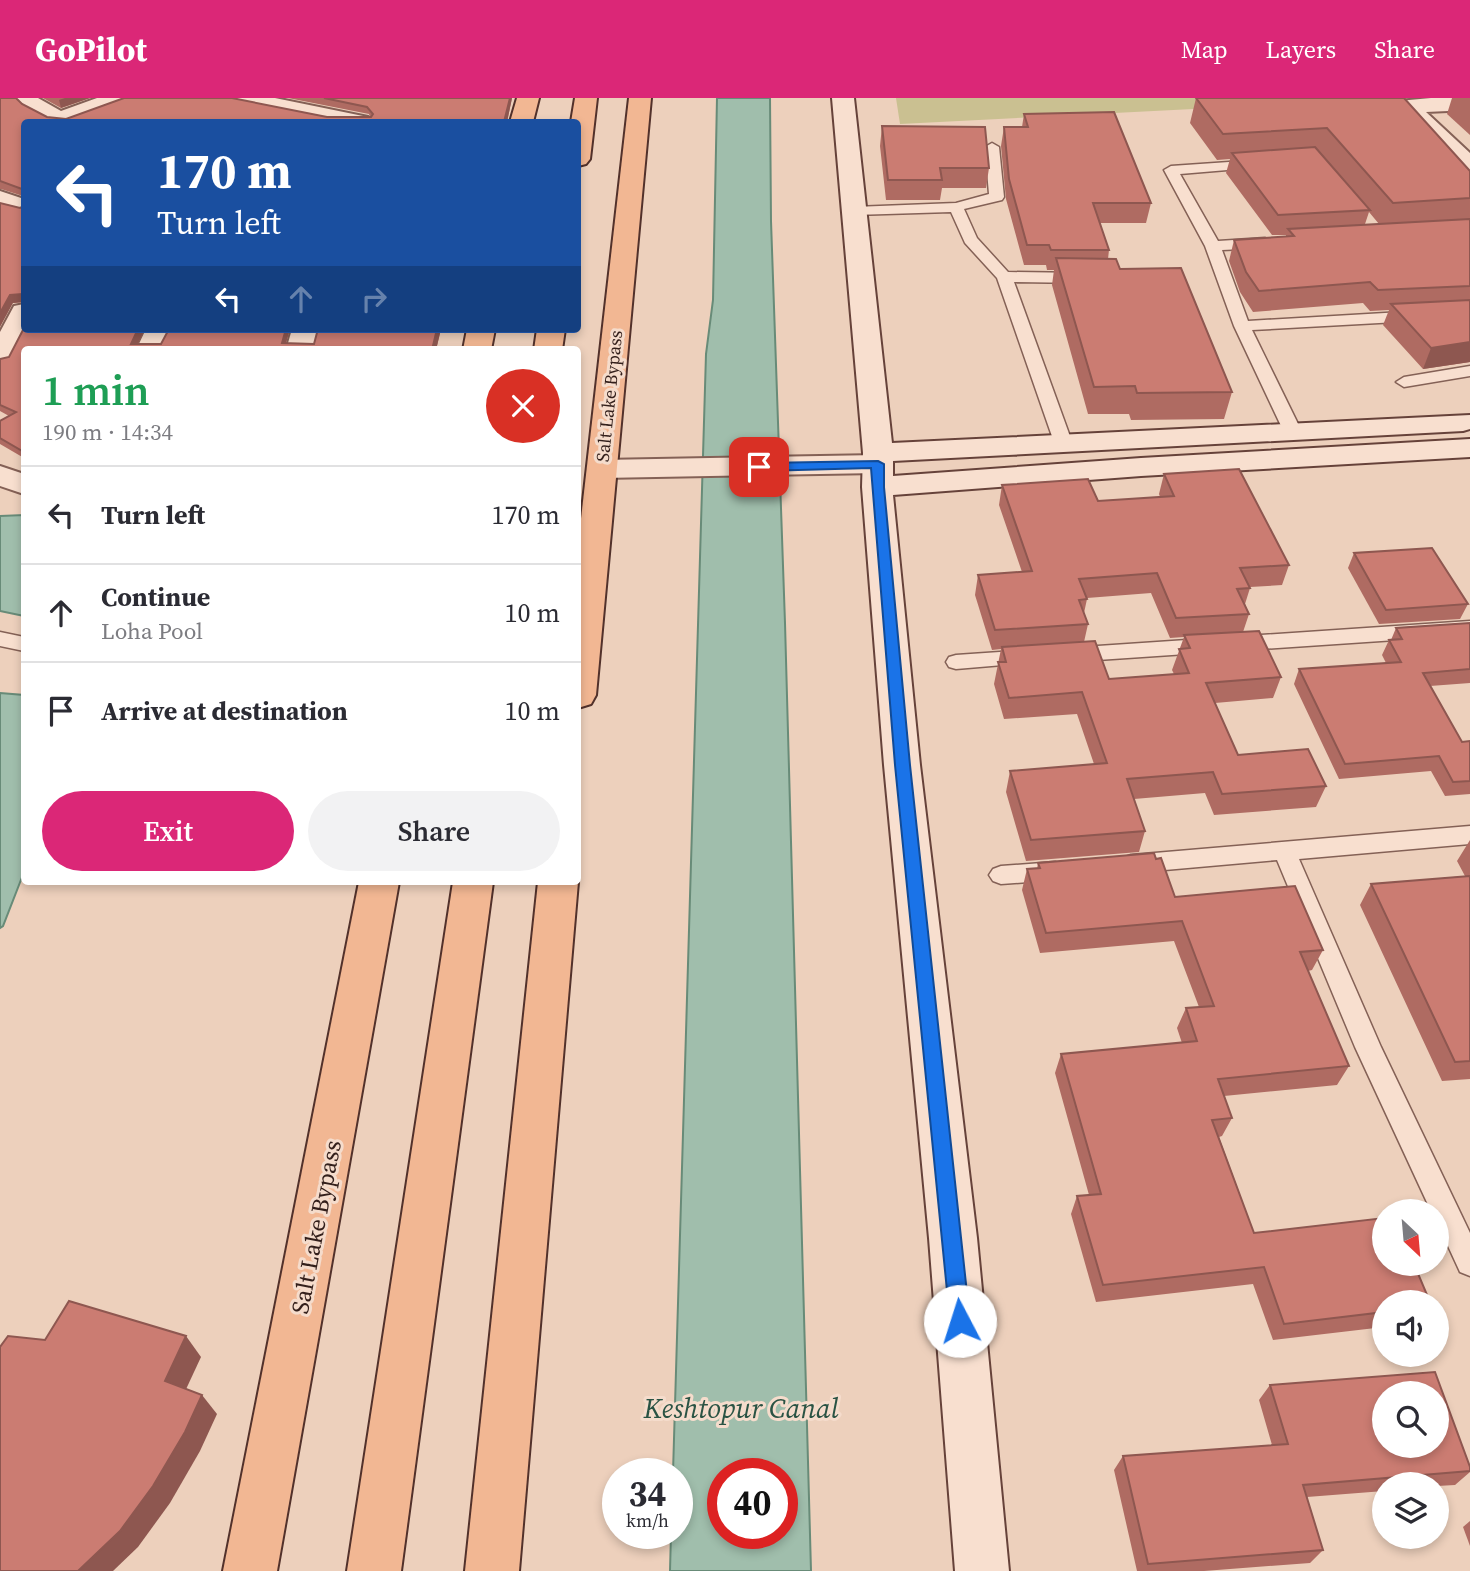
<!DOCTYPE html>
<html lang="en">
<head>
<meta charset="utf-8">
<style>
	body { margin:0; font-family:"Source Serif 4",serif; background:#f2f2f3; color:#2b2b33; height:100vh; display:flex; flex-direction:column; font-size:26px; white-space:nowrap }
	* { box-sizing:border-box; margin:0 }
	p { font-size:23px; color:#7c7c81 }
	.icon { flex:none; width:38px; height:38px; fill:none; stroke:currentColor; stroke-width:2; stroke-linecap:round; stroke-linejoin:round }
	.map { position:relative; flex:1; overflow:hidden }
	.details { position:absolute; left:21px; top:248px; width:560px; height:539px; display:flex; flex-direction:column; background:#fff; border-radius:7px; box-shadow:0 4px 10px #0003 }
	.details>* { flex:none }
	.banner { position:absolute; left:21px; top:21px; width:560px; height:214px; border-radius:7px; box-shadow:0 4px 10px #0003; background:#1a4fa0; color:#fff; overflow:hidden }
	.needle { width:46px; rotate:154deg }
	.fabs { position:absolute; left:1372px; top:1101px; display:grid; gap:14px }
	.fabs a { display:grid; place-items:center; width:77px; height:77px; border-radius:50%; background:#fff; box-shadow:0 4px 10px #0003; font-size:35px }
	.speed { position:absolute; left:602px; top:1360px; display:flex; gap:14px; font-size:35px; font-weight:700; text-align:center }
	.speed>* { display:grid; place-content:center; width:91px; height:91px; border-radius:50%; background:#fff; box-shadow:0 4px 10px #0003; line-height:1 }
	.speed small { font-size:18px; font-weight:400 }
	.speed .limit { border:10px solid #d22; background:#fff; color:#111 }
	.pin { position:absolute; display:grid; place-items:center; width:60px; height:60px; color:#fff; margin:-30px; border-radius:14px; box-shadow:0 4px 10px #0006 }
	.me { position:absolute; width:77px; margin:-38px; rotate:355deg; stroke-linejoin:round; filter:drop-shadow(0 0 5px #0008) }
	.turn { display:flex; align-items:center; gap:24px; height:147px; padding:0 21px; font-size:32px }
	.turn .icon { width:91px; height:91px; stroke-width:2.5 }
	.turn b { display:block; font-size:49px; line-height:60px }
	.lanes { display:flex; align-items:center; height:66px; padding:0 21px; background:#0003; justify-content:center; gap:35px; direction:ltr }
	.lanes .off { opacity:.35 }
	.round { display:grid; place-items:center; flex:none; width:74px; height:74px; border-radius:37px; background:#f2f2f3 }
	.overview { display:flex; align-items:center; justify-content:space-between; height:119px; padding:0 21px }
	h1 { font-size:42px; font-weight:600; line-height:52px; color:#1e9e55 }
	.primary-button { display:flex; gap:14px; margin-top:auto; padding:14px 21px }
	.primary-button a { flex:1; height:80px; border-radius:42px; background:#db2777; color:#fff; font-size:28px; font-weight:600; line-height:80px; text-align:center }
	.primary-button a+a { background:#f2f2f3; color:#2b2b33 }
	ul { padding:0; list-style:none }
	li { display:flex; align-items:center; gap:21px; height:98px; padding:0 21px; border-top:2px solid #e1e1e2 }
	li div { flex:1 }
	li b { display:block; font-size:26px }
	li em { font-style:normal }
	header { display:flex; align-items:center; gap:42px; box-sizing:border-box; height:98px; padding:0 35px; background:#db2777; color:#fff }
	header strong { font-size:33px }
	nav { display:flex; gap:38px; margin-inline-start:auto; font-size:24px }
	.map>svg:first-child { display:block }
	.green { fill:#cac091 }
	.water { fill:#a0beac; stroke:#688b78; stroke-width:2; fill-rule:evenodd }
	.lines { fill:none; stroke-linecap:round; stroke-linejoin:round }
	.lane-casing { stroke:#846156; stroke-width:3 }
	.street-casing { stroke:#846156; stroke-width:4 }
	.secondary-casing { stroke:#66423a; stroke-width:4 }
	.primary-casing { stroke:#52312b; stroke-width:4 }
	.lane { fill:#f8dfcf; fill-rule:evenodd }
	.street { fill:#f8dfcf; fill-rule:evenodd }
	.secondary { fill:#f8dfcf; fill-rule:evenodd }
	.primary { fill:#f2b793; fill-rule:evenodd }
	.wall { fill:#af6b62; fill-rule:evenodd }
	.shaded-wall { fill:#8e5750 }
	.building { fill:#cb7c72; stroke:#8e5750; stroke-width:2; fill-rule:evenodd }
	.route { fill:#1a73e8; stroke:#114b97; stroke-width:2 }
	.labels { text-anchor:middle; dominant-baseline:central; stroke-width:6; stroke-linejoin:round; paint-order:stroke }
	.far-street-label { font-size:18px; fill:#331f1b; stroke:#f5dccc }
	.near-street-label { font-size:24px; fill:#331f1b; stroke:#f5dccc }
	.near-water-label { font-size:28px; font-style:italic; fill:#2a5344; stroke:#f5dccc }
</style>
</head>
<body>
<header>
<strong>GoPilot</strong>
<nav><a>Map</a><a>Layers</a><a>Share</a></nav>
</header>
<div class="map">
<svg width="1470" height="1473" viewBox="0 0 1470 1473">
	<rect width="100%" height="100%" fill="#edd0bc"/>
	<path class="green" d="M896,0H1412L900,26Z"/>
	<g class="water">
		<path d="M717,0H770L771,123L785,525L811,1473H670L671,1435H677V1376L673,1375L706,256L713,202ZM723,1376H782V1435H723Z"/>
		<path d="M24,417V518L0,513V418Z"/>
		<path d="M0,595L24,597V774L3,828L0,830Z"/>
	</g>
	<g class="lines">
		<defs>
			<g id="lane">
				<path d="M992,45L999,49L1004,99L1002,102L964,111L977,140L1008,174L1083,175L1091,180L1083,185L1014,184L1072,344L1063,349L1054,344L997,180L965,145L951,114L854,117L847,113L854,109L956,105L989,96L985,49Z"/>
				<path d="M1258,62L1265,66L1263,69L1180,76L1218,143L1265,140L1273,145L1265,150L1222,152L1248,223L1470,210V220L1252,232L1301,332L1292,337L1283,332L1234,228L1205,148L1164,72L1171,68Z"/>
				<path d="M1470,268V278L1404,289L1396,284L1404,279Z"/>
				<path d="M1470,523V537L1068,564L1061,562L1058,557L1061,552L1068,550Z"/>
				<path d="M0,534L24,539V553L0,548Z"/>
				<path d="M1030,552L1037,554L1040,559L1037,564L956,571L949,569L946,564L949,559L956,557Z"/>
				<path d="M1470,728V746L1299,761L1381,949L1470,1135V1178L1460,1174L1437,1124V1113H1431L1355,949L1277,762L1131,775L1123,772L1119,766L1123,760L1131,757Z"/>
				<path d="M1055,764L1063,767L1067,773L1063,779L1055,782L1001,786L993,783L989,777L993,771L1001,768Z"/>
			</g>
			<g id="street">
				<path d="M14,0H38L61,13L97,0H129L126,5C110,11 90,20 77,24C55,32 26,17 14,0Z"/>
				<path d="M231,0H275L368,19L372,24H329L234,5Z"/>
				<path d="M1431,0H1470V12L1426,14L1470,55V75L1462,73L1395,8L1398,3Z"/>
				<path d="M0,93L24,101V116L0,109Z"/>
				<path d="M24,206V231H29L10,266L0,268V234L14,208Z"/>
				<path d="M146,231H174L164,252H136Z"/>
				<path d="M292,231H320L314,252H286Z"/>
				<path d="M878,357L889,359L893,366L889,373L878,375L602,380L591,378L587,371L591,364L602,362Z"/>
				<path d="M0,368L24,376V396L0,388Z"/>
			</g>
			<path id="secondary" d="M832,0H854L892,345L1470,317V331L1463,333L893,363V378L1141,360L1470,341V359L1141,378L893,397L920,667L977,1140L1009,1473H955L929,1140L884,667L862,389L863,355Z"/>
			<g id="primary">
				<path d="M517,0H539L533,24H510Z"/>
				<path d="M575,0H597L590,61L586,66L578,68V24H571Z"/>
				<path d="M629,0H651L596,597L591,606L578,610V447Z"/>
				<path d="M467,231H495L491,252H463Z"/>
				<path d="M537,231H565L562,252H534Z"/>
				<path d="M359,784H399L277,1473H223Z"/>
				<path d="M453,784H493L401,1473H347Z"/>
				<path d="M538,784H578L519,1473H465Z"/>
			</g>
		</defs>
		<use href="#lane" class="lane-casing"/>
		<use href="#street" class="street-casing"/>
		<use href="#secondary" class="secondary-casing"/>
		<use href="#primary" class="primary-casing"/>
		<use href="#lane" class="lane"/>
		<use href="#street" class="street"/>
		<use href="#secondary" class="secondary"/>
		<use href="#primary" class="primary"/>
	</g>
	<g class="wall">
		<path d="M0,0L22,6L47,19L66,21L370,19L369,16L288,0H512L507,24H24V223L23,220V204L13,205L20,110L24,108L23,98L1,91H0Z"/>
		<path d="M43,0H90L61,10Z"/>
		<path d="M1196,0H1404L1470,73V264L1423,271L1383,227L1389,212L1370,213L1363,205L1253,214L1240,194L1229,163L1234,142L1286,139V137H1272L1226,75L1230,61L1217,62L1190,25ZM1369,114L1379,126H1365Z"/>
		<path d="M1452,0H1470V37L1447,16Z"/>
		<path d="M1024,16L1151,105L1146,125H1100L1109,152L1108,161L1120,171L1232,294L1224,321L1131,322L1129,316H1088L1052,187L1054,172H1047L1046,167H1024L1006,101L1001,48L1004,29H1022Z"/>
		<path d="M882,28L989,70L986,90H942L940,102H886L880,48Z"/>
		<path d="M24,230L145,231L138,246H161L169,231H290L286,245L314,246L318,231H441L436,252H24V360L0,346V323L9,318L0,313V261L9,259Z"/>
		<path d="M1164,376L1289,467L1282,487L1250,489V490L1245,506L1249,516L1243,534L1281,579L1273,600L1215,605L1238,657L1326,688L1316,709L1214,717L1205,695L1134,701L1145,733L1139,754L1026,763L1006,694L1010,673L1094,666L1077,616L1004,621L994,586L1001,551L992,552L975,497L978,477L1022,474L999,407L1002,387L1098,403L1160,399L1159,396ZM1151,495L1170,540L1184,539L1172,572L1174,576L1109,581L1084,544L1088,526L1084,515L1087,501V500Z"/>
		<path d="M1354,455L1468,506L1460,521L1379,526L1348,470Z"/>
		<path d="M1470,525V585L1430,588L1462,644L1470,643V696L1445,698L1431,673L1339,681L1294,586L1299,571L1386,565L1382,557L1389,542H1391L1396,530Z"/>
		<path d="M1470,742V981L1442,983L1360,807L1371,786L1465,778L1457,763Z"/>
		<path d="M1156,761L1175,799L1323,852L1312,872L1308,873L1349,968L1337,987L1224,998L1232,1020L1222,1038L1219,1039L1254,1135L1384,1204V1229L1273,1242L1253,1186L1096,1204L1071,1116L1077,1098L1089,1097L1055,975L1061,956L1182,945L1177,930L1186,910L1199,909L1174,843L1040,855L1022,792L1027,771H1037L1038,765Z"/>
		<path d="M1270,1287L1470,1369V1374L1455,1387L1437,1388V1386H1384V1393L1307,1399L1323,1452L1310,1465L1204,1473H1137L1114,1372L1123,1358L1272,1347L1259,1302Z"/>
		<path d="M1470,1423V1448L1463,1429Z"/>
	</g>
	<g class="shaded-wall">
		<path d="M65,0H90L61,10L59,2Z"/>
		<path d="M510,0H512L507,24H504Z"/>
		<path d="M22,196L24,204L13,205L0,229V215L10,197Z"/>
		<path d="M138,231H145L135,252L131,246Z"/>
		<path d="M286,231H290L284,252L282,245Z"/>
		<path d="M437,231H441L436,252H432Z"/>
		<path d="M1470,244V264L1423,271L1431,250Z"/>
		<path d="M186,1238L201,1259L181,1302L165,1283Z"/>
		<path d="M202,1297L217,1316L200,1353L170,1405L138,1449L113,1473H78Z"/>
	</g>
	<g class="building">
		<path d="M0,0H16L22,6L47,19L66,21L124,0H232L327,19H371L373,16L367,9L324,0H510L504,24H24V221L23,220L22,196L10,197L0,215V105L20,110L24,108L22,91L0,83Z"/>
		<path d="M1196,0H1404L1470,73V100L1393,105L1327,30L1223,36Z"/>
		<path d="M1114,14L1151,105H1093L1109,152H1051L1049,147H1027L1009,81L1004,29H1028L1024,16Z"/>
		<path d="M882,28L985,29L989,70H940L942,82H888Z"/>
		<path d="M1315,49L1370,112L1278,117L1232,55Z"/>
		<path d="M1470,121V188L1378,192L1370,184L1259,193L1246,174L1234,142L1294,138L1288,131Z"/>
		<path d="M1056,160L1116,161L1120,171L1181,170L1232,294L1137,295L1135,288L1094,289Z"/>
		<path d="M1470,202V244L1431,250L1391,206Z"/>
		<path d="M24,230L138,231L131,246H161L169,231H286L282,245L314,246L318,231H437L432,252H24V354L0,340V323L16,314L0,307V261L9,259Z"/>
		<path d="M1239,371L1289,467L1240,470L1250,490L1237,491L1249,516L1176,520L1157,475L1079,481L1087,501L1079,502L1088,526L995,532L978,477L1032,473L1002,387L1088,381L1098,403L1174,398L1164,376Z"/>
		<path d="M1432,450L1468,506L1386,512L1354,455Z"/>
		<path d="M1470,525V571L1423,575L1462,644L1470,643V683L1453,684L1439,658L1345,666L1299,571L1401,564L1389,542L1402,541L1396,530Z"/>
		<path d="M1259,533L1281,579L1206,585L1238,657L1308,651L1326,688L1222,696L1213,674L1127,681L1145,733L1031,742L1010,673L1107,665L1082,594L1009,600L998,564H1006L1002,549L1095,543L1109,581L1189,575L1179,551L1190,550L1184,537Z"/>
		<path d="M1154,755L1156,761L1161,760L1175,799L1295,788L1323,852L1300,854L1349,968L1218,981L1232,1020L1212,1022L1254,1135L1384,1120V1166H1414L1430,1204H1384V1214L1284,1226L1264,1169L1103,1187L1077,1098L1101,1096L1061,956L1197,943L1186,910L1214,908L1182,823L1046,835L1027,771L1040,770L1038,765Z"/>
		<path d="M1470,778V963L1455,964L1371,786Z"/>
		<path d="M69,1203L186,1238L165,1283L202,1297L185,1334L153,1388L120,1433L78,1473H0V1249L8,1238L45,1242Z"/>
		<path d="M1435,1274L1470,1369V1373L1303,1387L1323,1452L1148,1466L1123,1358L1288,1346L1270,1287ZM1384,1295H1437V1348H1384Z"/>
	</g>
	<path class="route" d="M878,363L884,366V389L910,667L970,1223L967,1230L960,1233L953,1230L950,1223L895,667L871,370L759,373L753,369L759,365Z"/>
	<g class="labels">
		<g class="far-street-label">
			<text transform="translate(609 298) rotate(-84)">Salt Lake Bypass</text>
		</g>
		<g class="near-street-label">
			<text transform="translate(316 1129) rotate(-79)">Salt Lake Bypass</text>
		</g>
		<g class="near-water-label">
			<text x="741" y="1310">Keshtopur Canal</text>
		</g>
	</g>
</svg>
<div class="fabs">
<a><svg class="needle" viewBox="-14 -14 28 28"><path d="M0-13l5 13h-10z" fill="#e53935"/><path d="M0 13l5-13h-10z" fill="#7c7c81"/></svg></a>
<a><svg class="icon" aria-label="sound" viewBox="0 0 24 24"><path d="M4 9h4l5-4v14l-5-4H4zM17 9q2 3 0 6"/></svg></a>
<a><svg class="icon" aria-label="search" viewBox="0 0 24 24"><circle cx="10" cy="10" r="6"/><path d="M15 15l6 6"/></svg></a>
<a><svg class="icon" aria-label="layers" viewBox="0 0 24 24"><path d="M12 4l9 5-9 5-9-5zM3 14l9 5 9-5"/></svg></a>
</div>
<div class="speed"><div>34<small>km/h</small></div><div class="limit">40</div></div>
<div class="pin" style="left:759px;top:369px;background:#d93025"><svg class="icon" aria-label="arrive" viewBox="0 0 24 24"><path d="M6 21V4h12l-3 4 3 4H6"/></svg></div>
<svg class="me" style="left:960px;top:1223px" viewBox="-20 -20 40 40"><circle r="19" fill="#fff"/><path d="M0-13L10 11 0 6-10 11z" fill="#1a73e8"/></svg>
<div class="banner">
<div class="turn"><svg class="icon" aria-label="left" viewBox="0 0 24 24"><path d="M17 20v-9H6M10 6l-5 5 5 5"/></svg><div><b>170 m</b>Turn left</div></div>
<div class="lanes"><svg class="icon" aria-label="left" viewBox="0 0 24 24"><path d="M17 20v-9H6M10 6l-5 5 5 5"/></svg><svg class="icon off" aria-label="ahead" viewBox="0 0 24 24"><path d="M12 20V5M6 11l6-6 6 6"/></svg><svg class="icon off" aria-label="right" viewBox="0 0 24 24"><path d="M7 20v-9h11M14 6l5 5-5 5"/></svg></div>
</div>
<section class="details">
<div class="overview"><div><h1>1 min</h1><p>190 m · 14:34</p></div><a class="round" style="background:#d93025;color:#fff"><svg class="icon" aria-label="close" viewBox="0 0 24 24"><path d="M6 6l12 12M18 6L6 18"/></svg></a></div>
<ul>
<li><svg class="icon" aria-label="left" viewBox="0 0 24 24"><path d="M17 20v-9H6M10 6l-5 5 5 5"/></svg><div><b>Turn left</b></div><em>170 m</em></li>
<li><svg class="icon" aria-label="ahead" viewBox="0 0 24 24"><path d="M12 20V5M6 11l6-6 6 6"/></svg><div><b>Continue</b><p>Loha Pool</p></div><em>10 m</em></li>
<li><svg class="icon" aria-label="arrive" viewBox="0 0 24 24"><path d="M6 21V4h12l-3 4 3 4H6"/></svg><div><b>Arrive at destination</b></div><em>10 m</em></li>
</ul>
<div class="primary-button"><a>Exit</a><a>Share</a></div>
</section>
</div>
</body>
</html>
